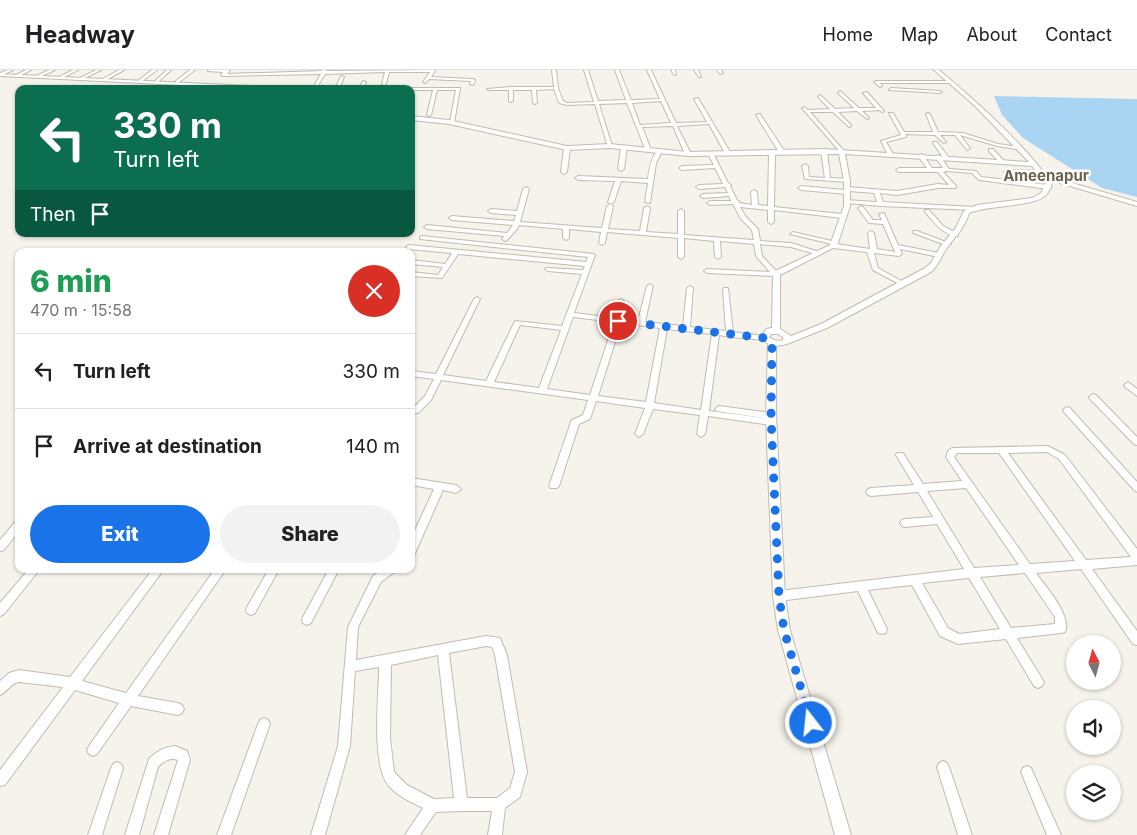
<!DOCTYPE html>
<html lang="en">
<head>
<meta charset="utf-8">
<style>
	body { margin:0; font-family:Inter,sans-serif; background:#f2f2f2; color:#202124; height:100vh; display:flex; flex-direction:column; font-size:19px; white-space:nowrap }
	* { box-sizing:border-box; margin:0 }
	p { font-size:16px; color:#757577 }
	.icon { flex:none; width:28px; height:28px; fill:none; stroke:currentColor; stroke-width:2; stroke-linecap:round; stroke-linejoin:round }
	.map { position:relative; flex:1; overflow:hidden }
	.details { position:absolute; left:15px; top:178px; width:400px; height:325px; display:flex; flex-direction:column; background:#fff; border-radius:10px; box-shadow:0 1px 4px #0004 }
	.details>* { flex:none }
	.banner { position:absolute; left:15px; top:15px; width:400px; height:152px; border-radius:10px; box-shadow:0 1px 4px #0004; background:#0b6e4f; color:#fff; overflow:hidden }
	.needle { width:32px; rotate:354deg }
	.controls { position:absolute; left:1066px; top:565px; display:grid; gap:10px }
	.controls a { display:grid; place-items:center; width:55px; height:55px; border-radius:50%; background:#fff; box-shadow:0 1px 4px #0004; font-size:25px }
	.pin { position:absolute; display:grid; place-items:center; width:42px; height:42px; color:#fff; margin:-21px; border:2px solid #fff; border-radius:50%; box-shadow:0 1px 5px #0007 }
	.me { position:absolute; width:55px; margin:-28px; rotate:344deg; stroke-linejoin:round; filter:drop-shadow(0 0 4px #0008) }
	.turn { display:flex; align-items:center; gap:18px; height:105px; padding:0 15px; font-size:22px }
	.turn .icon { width:65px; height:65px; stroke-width:2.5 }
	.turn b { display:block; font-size:35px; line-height:42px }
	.then { display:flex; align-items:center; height:48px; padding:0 15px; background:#0003; gap:10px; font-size:19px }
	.round { display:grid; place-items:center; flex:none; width:52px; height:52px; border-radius:26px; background:#f2f2f2 }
	.overview { display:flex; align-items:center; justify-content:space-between; height:85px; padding:0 15px }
	h1 { font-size:30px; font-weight:800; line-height:38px; color:#1e9e55 }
	.action { display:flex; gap:10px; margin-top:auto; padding:10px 15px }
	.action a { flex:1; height:58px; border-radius:30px; background:#1a73e8; color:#fff; font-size:20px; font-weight:800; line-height:58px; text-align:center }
	.action a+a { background:#f2f2f2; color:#202124 }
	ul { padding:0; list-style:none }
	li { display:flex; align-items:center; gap:15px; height:75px; padding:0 15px; border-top:1px solid #e0e0e0 }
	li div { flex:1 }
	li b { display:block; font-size:19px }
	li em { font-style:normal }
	header { display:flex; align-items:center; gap:30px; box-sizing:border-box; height:70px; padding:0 25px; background:#fff; border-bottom:1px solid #e0e0e0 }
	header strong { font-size:24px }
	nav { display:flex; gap:28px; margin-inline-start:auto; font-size:18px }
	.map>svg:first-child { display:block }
	.water { fill:#a9d4f2 }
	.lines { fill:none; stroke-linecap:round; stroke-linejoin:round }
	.minor-casing { stroke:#c2bbae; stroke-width:2 }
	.tertiary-casing { stroke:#c2bbae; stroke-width:2 }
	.minor { fill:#fff; fill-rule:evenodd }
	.tertiary { fill:#fff; fill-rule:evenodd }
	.route { stroke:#1a73e8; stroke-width:9; stroke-dasharray:0 16.2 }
	.labels { text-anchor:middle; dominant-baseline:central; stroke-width:5; stroke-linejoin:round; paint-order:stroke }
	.far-quarter-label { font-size:15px; font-weight:bold; fill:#6e6250; stroke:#fff }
</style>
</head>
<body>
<header>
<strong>Headway</strong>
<nav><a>Home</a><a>Map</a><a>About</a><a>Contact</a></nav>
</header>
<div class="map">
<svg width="1137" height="765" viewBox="0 0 1137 765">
	<rect width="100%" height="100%" fill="#f6f3ec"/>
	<path class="water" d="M994,26L1137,29V127L1102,118L1023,68L1002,45Z"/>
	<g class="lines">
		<defs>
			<g id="minor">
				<path d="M8,0H13L0,6V3Z"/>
				<path d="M26,0H31L17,7L14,6Z"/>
				<path d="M49,0H55L37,8L34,7Z"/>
				<path d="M73,0H78L60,9L57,8Z"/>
				<path d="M96,0H101L81,10L78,9Z"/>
				<path d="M119,0H124L104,11L101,10Z"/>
				<path d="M152,0H157L141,12H139V10Z"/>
				<path d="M167,0H171L158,12H156V10Z"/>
				<path d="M190,0H195L178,13H176V11Z"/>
				<path d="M209,0H230L227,4L322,1L323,0H327L326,1L434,0L435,1L431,7L473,9L475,10L474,14L472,15L470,14L471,11L429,9L425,13L423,12L430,2H389L386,14L384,15L382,14L385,2L325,4L316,19H312L321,4L223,6L221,5L223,2L208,1Z"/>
				<path d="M552,0H556L558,18L563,31L567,33L594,32L584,0H588L598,31L626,30L615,0H619L631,30L660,29L647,0H651L676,53L707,52L694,29L698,28L730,82L725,83L709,54L677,56L691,84L688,86L685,84L673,56L642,57L651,80L646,81L627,33L599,34L612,76L608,77L595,34L567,35L559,33L554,19L536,20L537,33L535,34L533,33L532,20H513V31L511,32L509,31V20H489L487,19L511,17H554ZM661,31L671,53L640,55L632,33Z"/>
				<path d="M671,0H675L676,5H674Z"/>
				<path d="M694,0H698L701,7H699Z"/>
				<path d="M717,0H721L723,3L720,4Z"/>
				<path d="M341,6L344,7L339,19H335Z"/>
				<path d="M363,11L366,12L363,19H359Z"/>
				<path d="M876,11H950L952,12L950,13H880L882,16L880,17L874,12Z"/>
				<path d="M411,18H460L454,53L450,52L456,20H437L431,45L429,46L427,45L433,20H411V19H409Z"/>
				<path d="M891,18L940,21L942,22L940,23L889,20Z"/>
				<path d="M840,21L859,38H876L863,23L867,22L884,41L882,42L879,40L862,41L869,48L867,49L857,41L838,42L851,55V56L849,57L833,42H810L844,81V83L842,84L802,38L804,37L808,40L830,39L818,27L820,25L835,39L854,38L838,23Z"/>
				<path d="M889,43H893L904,62H933L926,44L928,43L930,44L938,62L963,63L998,74L1019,77L1016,79L997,76L960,65L970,78L967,80L955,65H940L946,72L944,73L935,65L906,64V67L886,72L893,84L888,85L881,71L901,65Z"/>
				<path d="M758,44H760L785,82L784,83L779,82L756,45Z"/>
				<path d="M933,72H937L949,88L948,89H944L933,73Z"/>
				<path d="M624,75L627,77L624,99L621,101L618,99L621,77Z"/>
				<path d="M567,76L570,78L567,102L564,104L561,102L564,78Z"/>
				<path d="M659,79L662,81L656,93L650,133L645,132L648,113L621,111L614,132L611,134L608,132L615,111L578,110L575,108L578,106L648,109C649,98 651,87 659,79Z"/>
				<path d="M824,79L827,81L830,108L847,109L850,111L849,112L805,109L802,96L805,94L808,96L809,107L825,108L821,81Z"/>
				<path d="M989,79H993L1004,91V93H1000L989,81Z"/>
				<path d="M772,80L775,82L774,137L842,144L845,146L842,148L774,140V152L771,154L768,152V140L740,137L746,147L758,159L760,171L791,173L822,183L819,185L791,177L760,174L762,186L779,204L776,206L707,203L704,201L707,199L770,202L756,186L754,174L720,171L721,187L718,189L715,187L714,171L684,168V187L681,189L678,187V168L607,162L605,173L602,175L599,173L601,162L569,159V168L566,170L563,168V159L519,155L517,159L507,170L505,171L502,169L504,166L427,159L424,157L427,155L507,163L513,155L452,150L449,148L452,146L514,151L516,145L491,143L488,141L491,139L517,141L523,119L526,117L529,119L520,152L602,158L607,136L610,134L613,136L608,159L640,161L644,138L647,136L650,138L646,162L678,164V141L681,139L684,141V165L754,170L752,160L741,149L733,134L710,135L707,133L710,131H731L729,126L703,128L700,126L703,124L728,123L725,117L699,119L696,117L699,115L723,114L715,98L682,100L679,98L682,96L714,95L708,84L713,83L728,113L731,115L730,116L737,130L740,132L739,133L752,135L751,122L754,120L757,122L758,135L768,136L769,82Z"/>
				<path d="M921,84L923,85L932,98H943L935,87L938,85L940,86L949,99L976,101L981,107L1049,115L1052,117L1049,119L979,110L972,103L946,101L943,102L956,116V118H938L897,125L880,123L883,132L975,137L976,138L973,140L881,136L847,133L845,132V130L877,132L874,123L849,121L850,122L847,124L801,120L798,118L801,116L845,120V118L847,117L897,121L938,114L949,115L938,102H899L896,100L899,98H927L918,86Z"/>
				<path d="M1007,100L1041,101L1044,103L1041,105L1005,103L1004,102Z"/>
				<path d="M1045,105L1137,132V136L1043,108L1042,107Z"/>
				<path d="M861,136L863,137L873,150H882L879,144L884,143L898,175L939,183L942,185L939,187L900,179L902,184L899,186L874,183L878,198L905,213V215L903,216L873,200L867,182L833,178L830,176L832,174L790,164L793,162L836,172L837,173L836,174L870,179L868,163L871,161L874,163L877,179L895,182L883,154L869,153L858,138Z"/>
				<path d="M925,140H929L943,156L958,164V166C944,166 934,152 925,142Z"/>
				<path d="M913,161H917L951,174L946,175L913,163Z"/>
				<path d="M422,166L594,184L595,185L574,243L615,248L618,231L621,229L624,231L622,249L638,251L647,216L650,214L653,216L645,252L683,256L687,218L690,216L693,218L690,257L726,261L723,219L724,218H728L733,262L765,266L769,268L765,270L730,267L719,265L709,341L771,349L775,352L771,355L708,346L705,364L701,367L697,364L700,345L653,339L643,364L639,367L635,364L645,338L596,331L590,349L579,354L559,416L557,418H551L549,416L571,352L572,350L583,345L588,330L441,310L431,330L418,343H411V337L413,338L425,326L434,309L411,306V301L436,304L474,229L477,227L480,229L443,305L486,311L515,251L562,256L582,204L548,201L545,199L546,198L583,200L585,196L458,184L442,208L411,206V202L438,205L443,197L411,194V190L445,194L452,183L409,179L406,177L409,175L586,192L588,187L420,169V167ZM573,247L614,252L590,325L547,319ZM621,253L660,258L646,332L598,326ZM520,255L561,260L539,318L494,312ZM667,259L712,264L701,340L654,333Z"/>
				<path d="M1128,312L1137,319V326L1125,317L1124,315Z"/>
				<path d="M1093,324L1096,325L1137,367V375L1134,374L1090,329L1089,327Z"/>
				<path d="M719,336L771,343L775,346L771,349L716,341L715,339Z"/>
				<path d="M1067,337L1070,338L1137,412V422L1134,420L1064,342L1063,340Z"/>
				<path d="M1048,376L1065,385L1137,479V495L1092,499L1137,561V575L1133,574L1081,499L1036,503C1045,516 1072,545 1065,562L1061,563L1017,568L1044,612L1042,616L1038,618L1034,616L1006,569L958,574L940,566L912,515L868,520L887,559L886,563L882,564L878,563L858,521L779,531L775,529L774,526L775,523L779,521L964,499L937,454L905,457L902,456L900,453L902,450L905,449L933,447L918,422L871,426L868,425L866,422L868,419L871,418L914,415L896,385L897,383H903L923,414L962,411L946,387L948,381L952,378ZM1047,382L1059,389L1131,487L1086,490L1008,383ZM957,383H999L1075,491L1030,494L954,387ZM966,418L1019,495L974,498L927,421ZM1025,503L1055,547V554L1011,558L980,507ZM969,508L1000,559L959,564L948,558L922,513Z"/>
				<path d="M411,408L456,415L459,417L461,419L459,421L456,423L443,420L416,481L415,484L411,485V469L434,419L411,415Z"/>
				<path d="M19,450V461L4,480L0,481V470L16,451Z"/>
				<path d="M29,499H40L4,544L0,546V533Z"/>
				<path d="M153,499H164L82,611L126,623L215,499H226L138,626L178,633L182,635L184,639L182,643L178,645L131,636L97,684L93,686L89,684L87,680L89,676L119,633L75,620L5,715L0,716V700L63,617L19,612C11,613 7,622 0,625V611L9,603L19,600L70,607Z"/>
				<path d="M269,499H279L255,543L251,545L247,543L246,540L247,537Z"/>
				<path d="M329,499H339L311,553L307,555L303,553L302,550L303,547Z"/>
				<path d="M383,499H395L394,502L381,512L358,557L356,590L486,566L500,568L507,585L527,702L520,727L505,738L502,765H488L492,741H461L436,742L420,765H405L423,738C411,732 397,726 388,715C371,693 379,625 379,597L355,601L350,676L325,765H311L338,676L348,557L373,506ZM486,576L492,577L495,585L515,702L510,718L497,728H467L449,583ZM438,585L454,728L434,729L407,715L394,702L390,668L391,595Z"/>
				<path d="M264,648L268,650L270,654L231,765H217L258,654L260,650Z"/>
				<path d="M175,676L187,681L190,690L168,765H154L178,690C171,687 163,691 158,697L139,765H125L149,689C156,681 165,677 175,676Z"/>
				<path d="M943,691L947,693L949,697L972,765H958L937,697L939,693Z"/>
				<path d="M117,692L121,694L123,698L102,765H88L111,698L113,694Z"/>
				<path d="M1027,696L1031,698L1061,765H1047L1021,702L1023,698Z"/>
			</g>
			<g id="tertiary">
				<path d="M934,0H939C979,34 1020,70 1052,113C1051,116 1049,121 1047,124C1038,137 987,135 969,143C965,158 955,166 947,178C941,186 939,195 931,202L827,258L787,274L776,276V346L785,526L790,560L851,765H835L778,560L773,526L766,346L768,274L761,267L766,259L772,258L773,202L830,175L844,136V111L839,84L688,86L610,78L567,80L449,54L411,50V46L449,50L567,76L610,74L688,82L824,79L1029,92L975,36ZM845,84L1032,96L1046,113L1041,123L1032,128L977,135L964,141L955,159L940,177L931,193L925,198L821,254L791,266L780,259V205L837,176L850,136V111ZM771,264H778L783,267V270C778,272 773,270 769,267Z"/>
				<path d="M0,4L295,18L297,19H259L0,6Z"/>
			</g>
		</defs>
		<use href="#minor" class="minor-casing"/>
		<use href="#tertiary" class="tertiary-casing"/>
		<use href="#minor" class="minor"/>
		<use href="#tertiary" class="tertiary"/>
	</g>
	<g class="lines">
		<path class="route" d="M618,251L765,268L772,273L771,346L779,526L784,560L811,653"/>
	</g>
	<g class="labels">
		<g class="far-quarter-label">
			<text x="1046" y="105">Ameenapur</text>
		</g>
	</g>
</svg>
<div class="controls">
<a><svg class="needle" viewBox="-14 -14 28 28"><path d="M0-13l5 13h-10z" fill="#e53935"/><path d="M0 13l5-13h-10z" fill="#757577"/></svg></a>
<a><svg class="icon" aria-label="sound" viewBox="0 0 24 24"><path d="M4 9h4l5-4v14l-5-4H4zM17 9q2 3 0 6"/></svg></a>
<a><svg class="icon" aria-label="layers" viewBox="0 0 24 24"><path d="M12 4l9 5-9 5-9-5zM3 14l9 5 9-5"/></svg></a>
</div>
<div class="pin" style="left:618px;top:251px;background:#d93025"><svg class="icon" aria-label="arrive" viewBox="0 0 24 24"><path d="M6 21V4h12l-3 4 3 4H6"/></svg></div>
<svg class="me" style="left:811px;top:653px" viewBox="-20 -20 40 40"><circle r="17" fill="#1a73e8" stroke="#fff" stroke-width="3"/><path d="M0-11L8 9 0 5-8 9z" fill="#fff"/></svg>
<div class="banner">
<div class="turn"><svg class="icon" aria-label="left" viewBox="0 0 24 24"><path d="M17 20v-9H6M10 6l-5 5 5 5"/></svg><div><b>330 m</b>Turn left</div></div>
<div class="then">Then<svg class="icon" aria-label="arrive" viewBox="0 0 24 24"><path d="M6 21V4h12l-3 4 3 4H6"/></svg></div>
</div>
<section class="details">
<div class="overview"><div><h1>6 min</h1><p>470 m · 15:58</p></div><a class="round" style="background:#d93025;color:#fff"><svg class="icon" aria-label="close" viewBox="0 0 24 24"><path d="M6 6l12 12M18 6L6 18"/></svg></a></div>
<ul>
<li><svg class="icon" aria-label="left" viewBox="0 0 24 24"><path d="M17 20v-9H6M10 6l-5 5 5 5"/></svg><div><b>Turn left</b></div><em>330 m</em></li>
<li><svg class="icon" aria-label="arrive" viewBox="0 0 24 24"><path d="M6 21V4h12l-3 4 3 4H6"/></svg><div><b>Arrive at destination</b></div><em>140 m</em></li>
</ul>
<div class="action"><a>Exit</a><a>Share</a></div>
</section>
</div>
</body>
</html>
